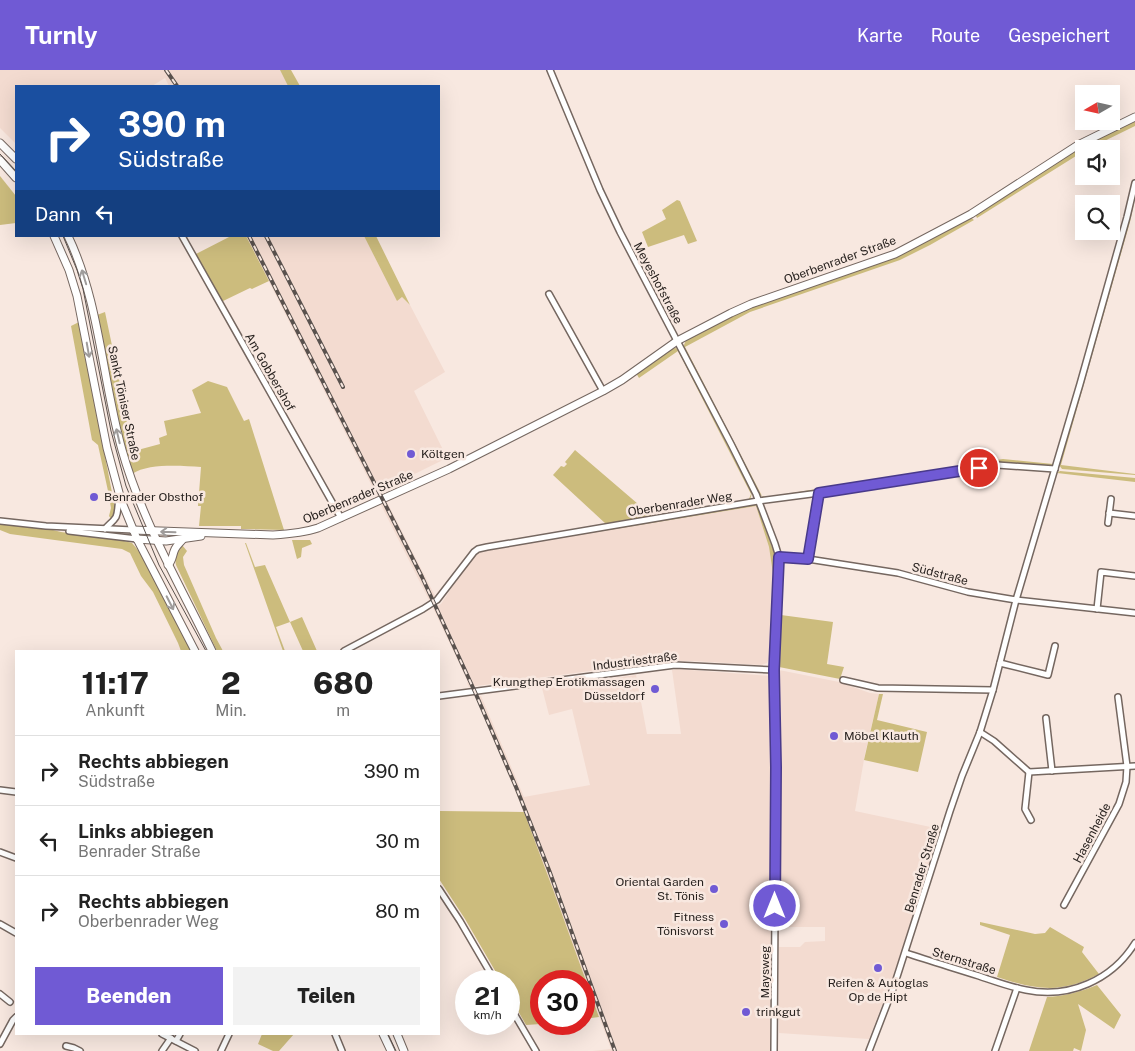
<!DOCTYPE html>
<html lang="de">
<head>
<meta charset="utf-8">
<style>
	body { margin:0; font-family:"Public Sans",sans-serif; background:#f2f2f2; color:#222; height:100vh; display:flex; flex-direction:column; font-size:19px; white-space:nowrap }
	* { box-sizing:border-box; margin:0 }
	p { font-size:16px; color:#767676 }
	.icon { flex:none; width:28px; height:28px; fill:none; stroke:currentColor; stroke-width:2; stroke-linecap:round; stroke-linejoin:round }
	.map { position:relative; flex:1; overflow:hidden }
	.details { position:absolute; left:15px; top:580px; width:425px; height:385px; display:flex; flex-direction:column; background:#fff; border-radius:0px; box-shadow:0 5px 20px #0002 }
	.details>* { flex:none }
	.banner { position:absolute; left:15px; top:15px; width:425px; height:152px; border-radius:0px; box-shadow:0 5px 20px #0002; background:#1a4fa0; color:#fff; overflow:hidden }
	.needle { width:32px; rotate:261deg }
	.controls { position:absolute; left:1075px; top:15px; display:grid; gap:10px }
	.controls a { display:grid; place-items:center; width:45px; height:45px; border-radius:0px; background:#fff; box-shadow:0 5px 20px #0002; font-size:25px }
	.speed { position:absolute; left:455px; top:900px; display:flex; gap:10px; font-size:25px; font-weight:700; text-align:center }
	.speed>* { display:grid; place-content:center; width:65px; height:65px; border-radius:50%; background:#fff; box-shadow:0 5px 20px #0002; line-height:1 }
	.speed small { font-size:12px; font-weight:400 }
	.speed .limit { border:8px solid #d22; background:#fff; color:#111 }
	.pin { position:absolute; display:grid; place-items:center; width:42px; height:42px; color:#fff; margin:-21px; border:2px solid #fff; border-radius:50%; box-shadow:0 1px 5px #0007 }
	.me { position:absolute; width:55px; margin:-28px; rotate:0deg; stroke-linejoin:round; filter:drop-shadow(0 0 4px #0008) }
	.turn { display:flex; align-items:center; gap:18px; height:105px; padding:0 20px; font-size:22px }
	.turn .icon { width:65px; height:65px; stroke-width:2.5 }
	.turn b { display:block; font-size:35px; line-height:42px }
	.then { display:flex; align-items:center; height:48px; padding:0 20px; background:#0003; gap:10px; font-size:19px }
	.eta { display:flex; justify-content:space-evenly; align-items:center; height:85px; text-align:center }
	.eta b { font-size:30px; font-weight:800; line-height:35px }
	.action { display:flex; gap:10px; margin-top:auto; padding:10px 20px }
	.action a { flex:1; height:58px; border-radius:0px; background:#705ad4; color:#fff; font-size:20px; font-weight:800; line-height:58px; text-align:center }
	.action a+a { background:#f2f2f2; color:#222 }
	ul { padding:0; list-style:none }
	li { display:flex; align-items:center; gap:15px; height:70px; padding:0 20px; border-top:1px solid #e0e0e0 }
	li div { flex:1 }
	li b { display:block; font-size:19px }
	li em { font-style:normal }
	header { display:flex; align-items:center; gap:30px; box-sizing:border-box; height:70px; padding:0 25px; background:#705ad4; color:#fff }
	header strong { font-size:24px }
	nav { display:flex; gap:28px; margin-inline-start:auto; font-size:18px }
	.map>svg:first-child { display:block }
	.built { fill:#f3dbd0 }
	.green { fill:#ccbc7d }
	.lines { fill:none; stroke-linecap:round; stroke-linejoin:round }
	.street-casing { stroke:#756760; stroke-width:8 }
	.secondary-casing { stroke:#756760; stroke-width:9 }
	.street { stroke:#fff; stroke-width:5 }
	.secondary { stroke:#fff; stroke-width:7 }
	.tram { stroke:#5a524e; stroke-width:1 }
	.rail-casing { stroke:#5a524e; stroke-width:4 }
	.rail { stroke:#f8e8e0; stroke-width:2; stroke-dasharray:5.5; stroke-linecap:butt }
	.oneway { stroke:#9f9c9b }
	.route-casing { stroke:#493a8a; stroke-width:12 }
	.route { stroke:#705ad4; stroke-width:9 }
	.poi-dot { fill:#705ad4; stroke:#f8e8e0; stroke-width:2 }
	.labels { text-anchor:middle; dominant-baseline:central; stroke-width:5; stroke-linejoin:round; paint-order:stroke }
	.street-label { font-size:12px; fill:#292320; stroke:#f8e8e0 }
	.poi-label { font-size:12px; fill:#292320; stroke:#f8e8e0; text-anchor:start }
</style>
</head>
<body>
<header>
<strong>Turnly</strong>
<nav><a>Karte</a><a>Route</a><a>Gespeichert</a></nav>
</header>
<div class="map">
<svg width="1135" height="981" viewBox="0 0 1135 981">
	<rect width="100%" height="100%" fill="#f8e8e0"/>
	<g class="built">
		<path d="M0,0H280L288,16H169L165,8L152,16H16V74L0,58Z"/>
		<path d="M246,166H364L397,230L402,227L410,235L445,302L414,321L447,388L382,420L384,425L378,428Z"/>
		<path d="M387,432L435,526L430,532L381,435Z"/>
		<path d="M756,436L769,477L773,504V519L770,586L767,593L761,595L693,591H671L644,594L469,617L467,613L468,612L433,538L441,534L475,482Z"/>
		<path d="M677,599L771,606L770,981H592L611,979L542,790L524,742L475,626H481L524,727L590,715L572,639L549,645L542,618L636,605L647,664H681L672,600Z"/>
		<path d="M779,600L839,612L870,623L879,624L865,684L855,741L940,759L893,907L869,969L779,963V877H800L805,872L825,871V857H779Z"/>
	</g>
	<g class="green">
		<path d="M280,0H291L300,16H288Z"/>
		<path d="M1135,50V56L1088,79H1084V81L977,148L975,144L1076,79Z"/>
		<path d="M0,106L16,126V153L0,155Z"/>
		<path d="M1135,122V128L1130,152L1061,395L1135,404V405L1062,399L1059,395L1110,217L1130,146Z"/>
		<path d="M677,130L680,131L697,171L688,174L684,165L648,177L642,162L666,149L662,140Z"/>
		<path d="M970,147L974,150L930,175L900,190L750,242L685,277L762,426L767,427L1003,389L1053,394L1048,397L1003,392L767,428L763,427L758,423L684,278V275L686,270L724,249L749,237L898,185Z"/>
		<path d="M231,166H246L269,211L252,219L250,218L221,232L194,185Z"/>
		<path d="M364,166H376L410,235L402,227L397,231Z"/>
		<path d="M105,242L134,381L160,374L159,368L167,365L164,351L201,343L192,320L208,311L227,317L244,351L249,349L284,460L241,459V456H199L201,436H198L201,397C181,396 149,393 132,404L124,377L97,245Z"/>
		<path d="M79,252L115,438L112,450L109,446L111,438L108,421L98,375L92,370L71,256Z"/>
		<path d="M676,278L679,281L752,423L750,430L744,432L687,442L683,441L744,430L749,429L751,424L678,281L639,308L636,303L670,279Z"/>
		<path d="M575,380L652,446L606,454L553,405L561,396L564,397L567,394L565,392Z"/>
		<path d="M1060,401L1135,408V412L1057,403Z"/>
		<path d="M753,434L757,436L776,488L775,504H773L769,477L756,436L475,482L491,478Z"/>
		<path d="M0,453L41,457L61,462L120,470L132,473L143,486L191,581H181L178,573L153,522L141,506L130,483L122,479L10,464L0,460Z"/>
		<path d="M292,470H310L312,474L302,478L301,487L297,489Z"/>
		<path d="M245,473H246L255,497L265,495L290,552L302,547L317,581H303L290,552L276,557L285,581H283Z"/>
		<path d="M182,475L187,481L183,487L184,495L216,568L223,581H217L176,495C174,486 176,481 182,475Z"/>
		<path d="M781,545L833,552L827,594L844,597L840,609L779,597Z"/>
		<path d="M879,624H883L877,650L927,662L918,702L864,690Z"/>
		<path d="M439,741L524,742L554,822L599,947L584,949V911H541V954L526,955L509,925V911H501L465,849L439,809Z"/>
		<path d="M980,852L1035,864L1045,863L1050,857L1084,877L1082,882L1099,904C1061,924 1037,920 997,907L1010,865L980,855Z"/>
		<path d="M1097,915L1121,945L1114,959L1078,934L1086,960L1081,981L1074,978L1073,981H1029L1047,927C1065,926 1080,922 1097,915Z"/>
		<path d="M262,964H294L279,981H273L258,974Z"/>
	</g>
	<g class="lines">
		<defs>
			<g id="street">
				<path d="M550,0L600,120L620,162L731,374L756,424L775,474L779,487L774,600L776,697L774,981"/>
				<path d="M182,166L341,448"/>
				<path d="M549,224L603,321"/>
				<path d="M1109,443L1135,446"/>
				<path d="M0,451L46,456L133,460"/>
				<path d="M1108,453L1111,429"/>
				<path d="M105,459C108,455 113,452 116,447C119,440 117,433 120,427"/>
				<path d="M69,461L137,469"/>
				<path d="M779,487L808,489L898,503L968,522L1016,530L1135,543"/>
				<path d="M808,489L819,423"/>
				<path d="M1097,539L1101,502L1135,506"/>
				<path d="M344,581L423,539L437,530L474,482L478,479L487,477L758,431L819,423L997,395L1055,399"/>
				<path d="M1000,593L1048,605L1055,576"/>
				<path d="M843,610L878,618L993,620"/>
				<path d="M439,626L675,595L774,600"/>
				<path d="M1046,648L1052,701"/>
				<path d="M980,662L994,671L1029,702L1135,696"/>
				<path d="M1029,702L1025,739L1031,750"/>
				<path d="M0,720L16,722"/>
				<path d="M0,782L16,788"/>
				<path d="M439,819L460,851L495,911"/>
				<path d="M1064,835L1119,734L1126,712L1127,696L1118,627"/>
				<path d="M0,854L16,863"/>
				<path d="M906,883C930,891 954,898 979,906C994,911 1010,917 1026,920C1069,929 1112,910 1135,873"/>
				<path d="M0,924L10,932"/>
				<path d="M509,935L536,981"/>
				<path d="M162,964L195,981"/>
				<path d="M335,964L342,981"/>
				<path d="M176,971L180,964"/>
				<path d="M0,974L13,950L16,947"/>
				<path d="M66,976L74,978L80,981"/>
				<path d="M162,981L171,968"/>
				<path d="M221,981L229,964"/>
				<path d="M869,981L894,916L950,741L962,706L980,662L993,620L1016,530L1080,314L1127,147L1135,113"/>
				<path d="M995,981L1017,918"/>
			</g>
			<g id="secondary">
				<path d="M0,73L16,89"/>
				<path d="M0,90L16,108"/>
				<path d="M54,166L69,200L77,226L107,378L121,430L137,469L195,581"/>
				<path d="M68,166C100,233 102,309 122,380C142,451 180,515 212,581"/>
				<path d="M133,460L273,465C289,464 303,463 318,458L449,399L603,321L622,310L677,271L731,243L751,234L895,184L971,144L1078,75L1135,47"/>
				<path d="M137,469L166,471L201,466"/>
				<path d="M168,495C173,490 172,485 175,479C177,475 181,472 183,469"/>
				<path d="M383,964L391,981"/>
				<path d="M397,964L404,981"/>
			</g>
		</defs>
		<use href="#street" class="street-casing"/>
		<use href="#secondary" class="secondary-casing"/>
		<use href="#street" class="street"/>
		<use href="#secondary" class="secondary"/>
		<g class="tram">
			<path d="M0,84L16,101"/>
			<path d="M63,166L77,200L83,219L111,361L126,416L159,495L206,581"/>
			<path d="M388,964L396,981"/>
		</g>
		<defs>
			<g id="rail">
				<path d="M166,0L177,16"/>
				<path d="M249,166L422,507L475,622L516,717L549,800L615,981"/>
				<path d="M266,166L343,317"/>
			</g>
		</defs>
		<use href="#rail" class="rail-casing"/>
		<use href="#rail" class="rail"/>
	</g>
	<defs><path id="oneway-shaft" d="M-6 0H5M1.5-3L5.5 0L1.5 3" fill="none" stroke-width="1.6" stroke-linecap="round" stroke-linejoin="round" transform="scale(1.25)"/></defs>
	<g class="oneway">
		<use href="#oneway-shaft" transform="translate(84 207) rotate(-107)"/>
		<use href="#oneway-shaft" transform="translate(88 280) rotate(80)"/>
		<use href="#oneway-shaft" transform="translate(118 366) rotate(-103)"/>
		<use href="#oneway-shaft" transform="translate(168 462) rotate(-178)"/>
		<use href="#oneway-shaft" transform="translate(170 533) rotate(63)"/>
	</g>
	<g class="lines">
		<defs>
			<path id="route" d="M775,836L776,697L774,600L779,487L808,489L819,423L979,398"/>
		</defs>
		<use href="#route" class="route-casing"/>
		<use href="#route" class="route"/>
	</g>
	<g class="poi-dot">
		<circle cx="411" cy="384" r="5"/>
		<circle cx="94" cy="427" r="5"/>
		<circle cx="655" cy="619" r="5"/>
		<circle cx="834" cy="666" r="5"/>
		<circle cx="714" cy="819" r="5"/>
		<circle cx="724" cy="854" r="5"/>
		<circle cx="878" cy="898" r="5"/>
		<circle cx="746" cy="942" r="5"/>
	</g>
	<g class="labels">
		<g class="street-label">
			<text transform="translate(840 190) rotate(-20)">Oberbenrader Straße</text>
			<text transform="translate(658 213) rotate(62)">Meyeshofstraße</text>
			<text transform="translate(270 302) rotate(60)">Am Gobbershof</text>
			<text transform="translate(124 333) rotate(78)">Sankt Töniser Straße</text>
			<text transform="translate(358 427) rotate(-23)">Oberbenrader Straße</text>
			<text transform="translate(680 434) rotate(-9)">Oberbenrader Weg</text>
			<text transform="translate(940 504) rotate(15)">Südstraße</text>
			<text transform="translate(635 591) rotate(-7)">Industriestraße</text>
			<text transform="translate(1092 763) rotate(-62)">Hasenheide</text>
			<text transform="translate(922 798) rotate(-73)">Benrader Straße</text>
			<text transform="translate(964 891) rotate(17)">Sternstraße</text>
			<text transform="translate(765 902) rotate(-90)">Maysweg</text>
		</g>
		<g class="poi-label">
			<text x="421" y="384">Költgen</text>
			<text x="104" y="427">Benrader Obsthof</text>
			<text x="645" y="612" text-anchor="end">Krungthep Erotikmassagen<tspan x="645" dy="14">Düsseldorf</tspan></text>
			<text x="844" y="666">Möbel Klauth</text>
			<text x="704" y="812" text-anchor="end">Oriental Garden<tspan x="704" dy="14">St. Tönis</tspan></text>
			<text x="714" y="847" text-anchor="end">Fitness<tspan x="714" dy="14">Tönisvorst</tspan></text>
			<text x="878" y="913" text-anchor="middle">Reifen &amp; Autoglas<tspan x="878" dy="14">Op de Hipt</tspan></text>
			<text x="756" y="942">trinkgut</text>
		</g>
	</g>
</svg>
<div class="controls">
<a><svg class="needle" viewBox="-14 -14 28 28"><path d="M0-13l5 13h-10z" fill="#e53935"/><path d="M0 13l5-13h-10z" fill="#767676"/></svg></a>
<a><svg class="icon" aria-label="sound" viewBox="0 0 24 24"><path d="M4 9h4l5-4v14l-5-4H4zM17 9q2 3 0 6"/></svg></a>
<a><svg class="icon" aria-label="search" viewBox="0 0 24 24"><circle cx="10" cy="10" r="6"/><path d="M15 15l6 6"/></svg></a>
</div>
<div class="speed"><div>21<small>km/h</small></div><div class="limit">30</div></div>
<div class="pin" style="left:979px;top:398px;background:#d93025"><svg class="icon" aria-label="arrive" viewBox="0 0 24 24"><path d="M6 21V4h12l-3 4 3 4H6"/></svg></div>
<svg class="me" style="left:775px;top:836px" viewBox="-20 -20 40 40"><circle r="17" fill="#705ad4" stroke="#fff" stroke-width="3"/><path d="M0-11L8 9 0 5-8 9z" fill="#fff"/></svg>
<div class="banner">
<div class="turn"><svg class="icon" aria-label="right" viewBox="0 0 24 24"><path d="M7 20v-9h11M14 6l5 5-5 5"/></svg><div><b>390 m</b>Südstraße</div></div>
<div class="then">Dann<svg class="icon" aria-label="left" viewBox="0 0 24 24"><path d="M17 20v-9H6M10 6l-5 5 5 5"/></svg></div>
</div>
<section class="details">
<div class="eta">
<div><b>11:17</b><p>Ankunft</p></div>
<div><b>2</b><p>Min.</p></div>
<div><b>680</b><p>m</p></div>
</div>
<ul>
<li><svg class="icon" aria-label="right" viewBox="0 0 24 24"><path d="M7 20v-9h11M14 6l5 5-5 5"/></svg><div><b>Rechts abbiegen</b><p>Südstraße</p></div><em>390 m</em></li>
<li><svg class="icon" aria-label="left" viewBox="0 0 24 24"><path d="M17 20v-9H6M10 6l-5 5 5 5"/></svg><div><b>Links abbiegen</b><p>Benrader Straße</p></div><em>30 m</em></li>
<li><svg class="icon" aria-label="right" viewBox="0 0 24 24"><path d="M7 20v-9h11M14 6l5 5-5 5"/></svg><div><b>Rechts abbiegen</b><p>Oberbenrader Weg</p></div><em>80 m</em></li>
</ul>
<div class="action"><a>Beenden</a><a>Teilen</a></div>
</section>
</div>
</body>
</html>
